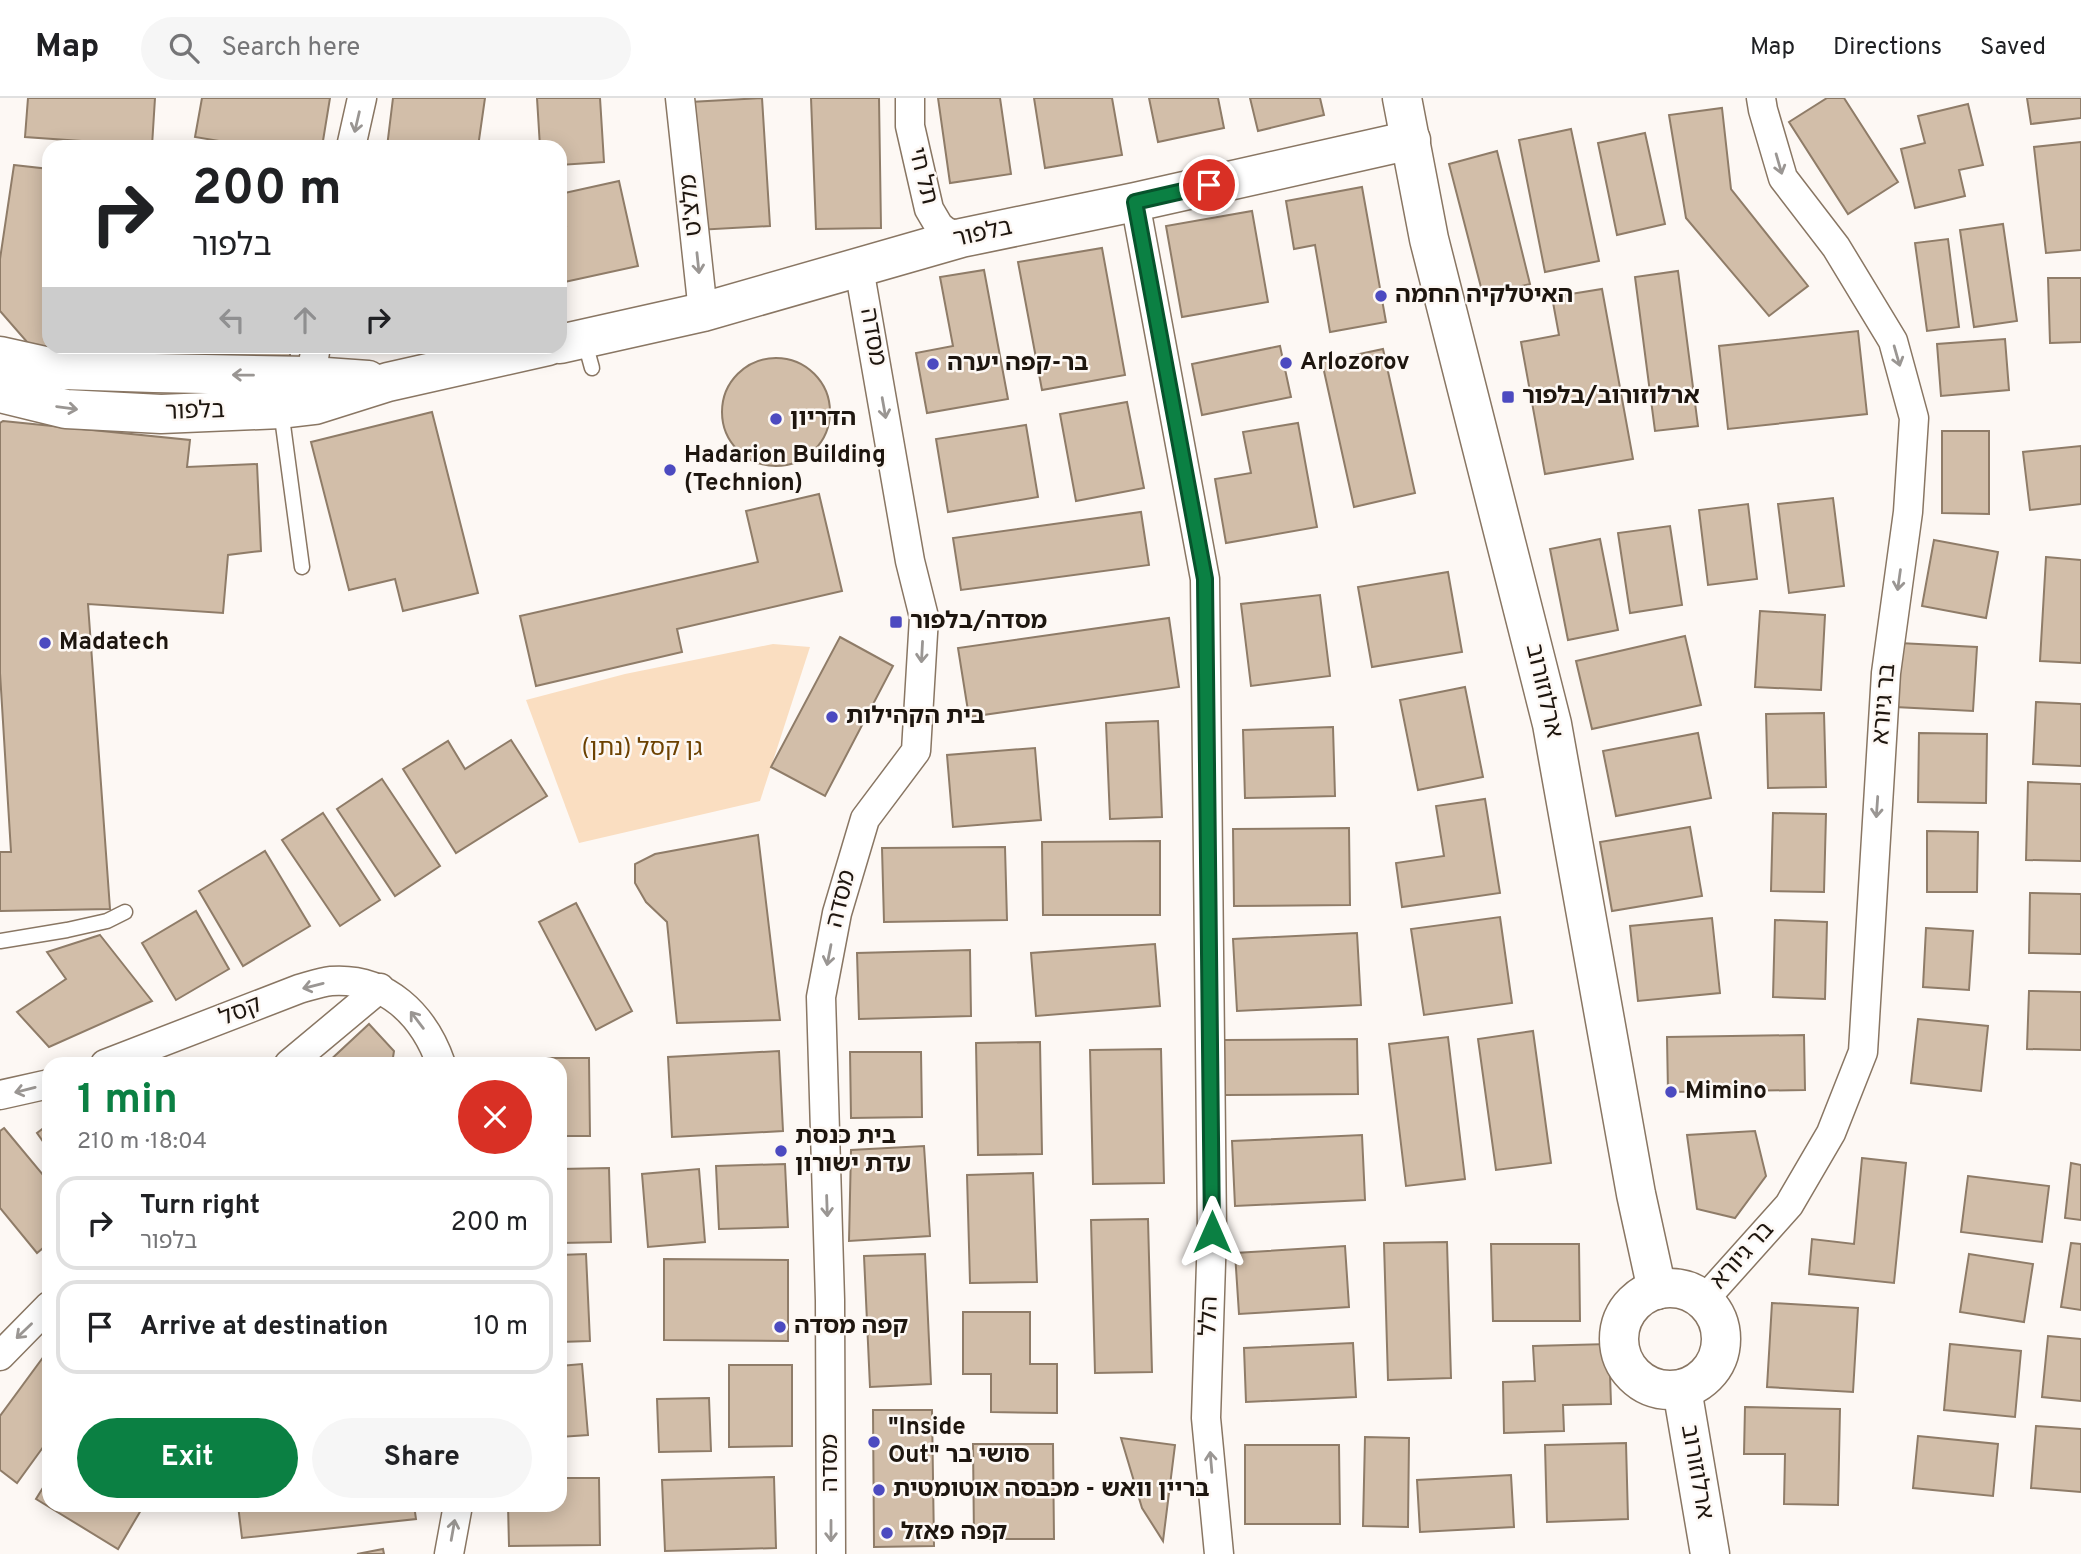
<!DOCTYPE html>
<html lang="en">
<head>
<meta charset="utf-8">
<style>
	body { margin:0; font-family:Overpass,"Noto Sans Hebrew",sans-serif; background:#f6f6f6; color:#202124; height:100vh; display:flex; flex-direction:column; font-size:26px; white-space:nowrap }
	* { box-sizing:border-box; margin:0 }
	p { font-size:23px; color:#757577 }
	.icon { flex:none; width:38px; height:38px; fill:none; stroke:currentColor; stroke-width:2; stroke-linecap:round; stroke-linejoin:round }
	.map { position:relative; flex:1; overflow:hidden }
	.side { position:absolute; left:42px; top:959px; width:525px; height:455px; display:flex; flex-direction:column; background:#fff; border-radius:21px; box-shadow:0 4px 18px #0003 }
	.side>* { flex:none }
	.banner { position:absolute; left:42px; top:42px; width:525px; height:214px; border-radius:21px; box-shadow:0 4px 18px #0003; background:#fff; color:#202124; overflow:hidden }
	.pin { position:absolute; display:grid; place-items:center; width:60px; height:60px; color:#fff; margin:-30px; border:4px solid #fff; border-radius:50%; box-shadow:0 2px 7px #0007 }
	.me { position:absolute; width:77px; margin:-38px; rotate:0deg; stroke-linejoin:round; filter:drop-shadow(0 0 5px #0008) }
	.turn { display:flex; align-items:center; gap:24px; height:147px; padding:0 35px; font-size:32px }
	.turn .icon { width:91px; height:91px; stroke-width:2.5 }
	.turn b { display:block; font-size:49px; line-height:60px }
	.lanes { display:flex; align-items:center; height:66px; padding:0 35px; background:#0003; justify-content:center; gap:35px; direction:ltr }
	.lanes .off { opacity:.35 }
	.round { display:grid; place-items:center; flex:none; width:74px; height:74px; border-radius:37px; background:#f6f6f6 }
	.overview { display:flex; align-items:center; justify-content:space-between; height:119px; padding:0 35px }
	h1 { font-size:42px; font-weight:700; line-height:52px; color:#0b8043 }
	.cta { display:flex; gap:14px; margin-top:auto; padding:14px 35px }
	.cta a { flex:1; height:80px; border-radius:42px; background:#0b8043; color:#fff; font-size:28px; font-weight:700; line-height:80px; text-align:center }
	.cta a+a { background:#f6f6f6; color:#202124 }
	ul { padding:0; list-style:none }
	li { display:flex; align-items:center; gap:21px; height:94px; margin:0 14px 10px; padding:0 21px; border:4px solid #e0e0e0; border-radius:21px }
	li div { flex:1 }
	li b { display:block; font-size:26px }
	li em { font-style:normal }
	header { display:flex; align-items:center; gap:42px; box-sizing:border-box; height:98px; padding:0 35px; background:#fff; border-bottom:2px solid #e0e0e0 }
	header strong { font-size:33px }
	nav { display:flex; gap:38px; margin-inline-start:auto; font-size:24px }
	.search { width:490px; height:63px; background:#f6f6f6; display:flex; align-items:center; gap:18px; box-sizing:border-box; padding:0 24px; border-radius:38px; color:#757577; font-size:26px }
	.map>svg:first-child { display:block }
	.green { fill:#fadec1 }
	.building { fill:#d2bea9; stroke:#8f7c68; stroke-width:2 }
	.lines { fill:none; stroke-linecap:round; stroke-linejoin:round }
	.lane-casing { stroke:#897663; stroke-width:17 }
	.street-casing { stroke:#897663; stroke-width:31 }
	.secondary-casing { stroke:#897663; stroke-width:41 }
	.lane { stroke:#fff; stroke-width:14 }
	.street { stroke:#fff; stroke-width:28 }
	.secondary { stroke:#fff; stroke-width:38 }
	.oneway { stroke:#9a9693 }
	.route-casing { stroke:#07532c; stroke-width:18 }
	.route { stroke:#0b8043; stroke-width:12 }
	.poi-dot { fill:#4c4ac0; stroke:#fdf8f4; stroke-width:2.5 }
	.labels { text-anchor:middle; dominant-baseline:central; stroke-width:5; stroke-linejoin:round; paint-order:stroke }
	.street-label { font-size:24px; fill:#1e160f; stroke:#fdf8f4 }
	.poi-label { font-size:24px; font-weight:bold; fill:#1e160f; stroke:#fdf8f4; text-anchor:start }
	.park-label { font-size:24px; fill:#6c4100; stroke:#fdf8f4 }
</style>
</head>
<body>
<header>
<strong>Map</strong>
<div class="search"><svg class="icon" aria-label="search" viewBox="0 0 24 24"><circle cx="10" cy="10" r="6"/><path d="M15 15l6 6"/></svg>Search here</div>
<nav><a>Map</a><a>Directions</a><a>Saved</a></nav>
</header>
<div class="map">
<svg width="2081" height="1456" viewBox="0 0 2081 1456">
	<rect width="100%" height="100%" fill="#fdf8f4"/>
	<path class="green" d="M773,546L810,549L760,703L579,745L526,602L625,576Z"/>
	<g class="building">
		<path d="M28,0H155L152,48L25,39Z"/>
		<path d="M202,0H330L322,49H255L195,39Z"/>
		<path d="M393,0H485L478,49H387Z"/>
		<path d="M537,0H600L604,64L560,67V49H540Z"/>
		<path d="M762,0L770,128L697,132L690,4Z"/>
		<path d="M811,0H879L881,130L816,131Z"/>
		<path d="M938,0H1000L1011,76L950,85Z"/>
		<path d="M1034,0H1112L1122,57L1045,70Z"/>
		<path d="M1149,0H1218L1224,30L1158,44Z"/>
		<path d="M1250,0H1320L1324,17L1258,33Z"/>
		<path d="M1827,0H1844L1898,84L1848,116L1789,24Z"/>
		<path d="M2027,0H2081V20L2031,26Z"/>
		<path d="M1968,6L1983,67L1959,72L1965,98L1915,110L1901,51L1925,45L1918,18Z"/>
		<path d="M1722,10L1731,91L1808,188L1769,218L1686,120L1669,17Z"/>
		<path d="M1571,31L1599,163L1545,174L1519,42Z"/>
		<path d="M1645,35L1665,126L1617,137L1598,45Z"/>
		<path d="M2081,44V152L2046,155L2034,49Z"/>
		<path d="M1497,53L1530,186L1483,197L1449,66Z"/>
		<path d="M14,67L49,71V248H133L132,257L34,252L0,213V161Z"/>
		<path d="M619,83L638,168L560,185V129L566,128L560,96Z"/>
		<path d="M1362,89L1386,224L1330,234L1315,147L1294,151L1286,103Z"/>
		<path d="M1252,113L1268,204L1182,219L1166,128Z"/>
		<path d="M2003,126L2017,223L1974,229L1960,132Z"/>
		<path d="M1948,141L1959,229L1927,233L1915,145Z"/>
		<path d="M1102,150L1125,277L1042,292L1018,164Z"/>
		<path d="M984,172L1008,301L927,315L916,255L953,248L940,179Z"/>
		<path d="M1678,173L1698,328L1655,333L1635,179Z"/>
		<path d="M2048,180H2081V244L2050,245Z"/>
		<path d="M1602,191L1633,361L1545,376L1521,244L1559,237L1552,199Z"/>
		<path d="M1858,233L1867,316L1728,331L1719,248Z"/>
		<path d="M2005,241L2009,292L1941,298L1937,246Z"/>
		<path d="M175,248H290V262L175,258Z"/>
		<path d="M1280,248L1291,299L1202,317L1192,266Z"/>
		<path d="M1383,251L1415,395L1354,409L1322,264Z"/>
		<circle cx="776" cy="314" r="54"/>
		<path d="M1127,304L1144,390L1076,403L1060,316Z"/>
		<path d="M432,314L478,495L403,513L395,481L349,492L311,344Z"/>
		<path d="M3,323L190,342L187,369L257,366L261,453L228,457L223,515L88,506L110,811L0,813V754H11L0,575V325Z"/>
		<path d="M1298,325L1317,429L1226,445L1215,381L1251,375L1243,334Z"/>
		<path d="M1026,327L1038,399L948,414L936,341Z"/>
		<path d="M1942,333H1989V416L1942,415Z"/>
		<path d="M2081,348V406L2030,412L2023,354Z"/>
		<path d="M819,396L842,493L677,531L682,554L536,588L520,518L758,464L746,413Z"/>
		<path d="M1833,400L1844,488L1789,495L1778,406Z"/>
		<path d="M1748,406L1757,481L1708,487L1699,412Z"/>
		<path d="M1141,414L1149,467L961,492L953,440Z"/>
		<path d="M1670,428L1682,507L1630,515L1618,435Z"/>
		<path d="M1600,441L1618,532L1568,542L1550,451Z"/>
		<path d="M1934,442L1998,454L1986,520L1922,508Z"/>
		<path d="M2046,459L2081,462V565L2040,563Z"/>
		<path d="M1448,474L1462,554L1372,569L1358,489Z"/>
		<path d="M1320,497L1330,578L1251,588L1241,506Z"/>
		<path d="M1760,513L1825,517L1821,592L1755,589Z"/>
		<path d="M1169,520L1179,589L969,619L958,550Z"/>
		<path d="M1685,538L1701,607L1592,631L1576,563Z"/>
		<path d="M840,539L893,568L825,698L771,669Z"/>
		<path d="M1899,545L1977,549L1973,613L1895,609Z"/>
		<path d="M1465,589L1483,679L1418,692L1400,602Z"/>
		<path d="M2036,604L2081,606V668L2033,666Z"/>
		<path d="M1824,615L1826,689L1768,690L1766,616Z"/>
		<path d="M1158,623L1162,719L1110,721L1106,625Z"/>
		<path d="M1333,629L1335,698L1245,700L1243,632Z"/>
		<path d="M1698,635L1711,700L1616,718L1603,653Z"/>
		<path d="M1919,635L1987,636L1986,705L1918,704Z"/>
		<path d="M511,642L547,698L456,755L403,671L448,643L465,671Z"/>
		<path d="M1035,650L1041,722L953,729L947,657Z"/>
		<path d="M382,681L440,768L395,798L337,711Z"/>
		<path d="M2028,684L2081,686V763L2026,762Z"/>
		<path d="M1485,701L1500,795L1402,809L1396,765L1444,758L1436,708Z"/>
		<path d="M323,715L380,802L340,828L282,742Z"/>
		<path d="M1773,715L1826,716L1824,794L1771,793Z"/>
		<path d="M1690,729L1702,798L1612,813L1600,744Z"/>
		<path d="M1349,730L1350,807L1234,808L1233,731Z"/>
		<path d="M1927,733L1978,734L1977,794H1927Z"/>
		<path d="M758,737L780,922L677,925L667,824L646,804L635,785V766L655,756Z"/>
		<path d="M1160,743V817H1043L1042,744Z"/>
		<path d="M1005,749L1007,822L884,824L882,750Z"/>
		<path d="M265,753L310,828L243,868L199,793Z"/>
		<path d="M2030,795L2081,796V856L2029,855Z"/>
		<path d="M576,805L632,913L596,932L539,824Z"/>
		<path d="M196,813L229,871L176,902L142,845Z"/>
		<path d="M1500,819L1512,905L1424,917L1411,831Z"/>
		<path d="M1712,820L1720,895L1638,903L1630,828Z"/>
		<path d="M1775,822L1827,824L1825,901L1773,899Z"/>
		<path d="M1926,830L1973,833L1969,892L1923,889Z"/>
		<path d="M1357,835L1361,907L1237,913L1233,841Z"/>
		<path d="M100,837L152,903L49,949L17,914L66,881L47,854Z"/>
		<path d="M1155,846L1160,908L1036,918L1031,855Z"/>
		<path d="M970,852L971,918L859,921L857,855Z"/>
		<path d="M2029,893L2081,894V952L2027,951Z"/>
		<path d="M1918,921L1988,928L1981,993L1911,985Z"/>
		<path d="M369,926L394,953L392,966H326Z"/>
		<path d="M1533,933L1551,1065L1496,1072L1478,941Z"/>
		<path d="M1804,937L1805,992L1668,994L1667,939Z"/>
		<path d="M1448,939L1465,1081L1406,1088L1389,946Z"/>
		<path d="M1357,941L1358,996L1225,997L1224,942Z"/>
		<path d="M1040,944L1042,1056L978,1057L976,945Z"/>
		<path d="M1161,951L1164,1085L1093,1086L1090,952Z"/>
		<path d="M779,953L783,1033L672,1039L668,959Z"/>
		<path d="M850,954H921L922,1019L851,1020Z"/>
		<path d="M470,960H589L590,1038H560V966H470Z"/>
		<path d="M49,1026V1052L37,1035Z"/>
		<path d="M4,1030L49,1084V1145L37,1155L0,1110V1033Z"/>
		<path d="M1755,1033L1766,1078L1735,1120L1697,1111L1687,1037Z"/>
		<path d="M1362,1037L1365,1102L1235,1108L1232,1043Z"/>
		<path d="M924,1048L930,1138L849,1143L851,1052Z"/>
		<path d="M1862,1060L1906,1065L1894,1185L1809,1176L1812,1141L1854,1146Z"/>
		<path d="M2071,1065L2081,1067V1122L2065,1120Z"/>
		<path d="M785,1066L788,1129L719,1131L716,1068Z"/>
		<path d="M609,1070L611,1144L560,1145V1071Z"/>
		<path d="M699,1071L705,1144L648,1149L642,1076Z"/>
		<path d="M1033,1075L1037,1184L970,1185L967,1077Z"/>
		<path d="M1968,1078L2049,1088L2042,1144L1961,1134Z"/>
		<path d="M1148,1121L1152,1274L1095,1275L1091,1122Z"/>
		<path d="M1447,1144L1451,1280L1388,1282L1384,1145Z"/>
		<path d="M2071,1145L2081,1146V1212L2061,1209Z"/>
		<path d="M1491,1146H1579L1580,1223H1493Z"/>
		<path d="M1345,1148L1349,1209L1239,1216L1235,1155Z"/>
		<path d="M586,1156L590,1243L560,1244V1157Z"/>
		<path d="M925,1156L931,1286L870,1289L864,1158Z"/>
		<path d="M1969,1156L2033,1166L2024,1224L1960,1214Z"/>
		<path d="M664,1161L788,1162V1243L664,1242Z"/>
		<path d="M1772,1205L1858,1210L1853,1294L1767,1289Z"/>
		<path d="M963,1214H1030V1266H1057V1315L991,1314V1276H963Z"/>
		<path d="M2048,1238L2081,1241V1303L2042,1299Z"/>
		<path d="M1353,1245L1356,1299L1246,1304L1244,1250Z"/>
		<path d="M1609,1246L1611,1306L1563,1307L1564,1333L1504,1335L1503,1284L1535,1283L1533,1248Z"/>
		<path d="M1950,1246L2021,1253L2015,1319L1944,1312Z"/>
		<path d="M47,1254L49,1256V1341L17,1385L0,1372V1318Z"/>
		<path d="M582,1266L588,1337L560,1339V1268Z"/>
		<path d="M729,1267H792V1348L729,1349Z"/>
		<path d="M709,1300L711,1353L659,1354L657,1301Z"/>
		<path d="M1745,1309L1840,1311L1838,1407L1784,1406L1785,1356H1744Z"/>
		<path d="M873,1312H932L934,1448L874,1449Z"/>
		<path d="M2036,1328L2081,1331V1394L2031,1390Z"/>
		<path d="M1918,1338L1998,1346L1993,1398L1913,1390Z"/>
		<path d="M1365,1339L1409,1340L1408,1429L1363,1428Z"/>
		<path d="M1121,1340L1175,1347L1163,1443L1142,1410Z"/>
		<path d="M1626,1345L1628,1421L1547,1424L1545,1347Z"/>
		<path d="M973,1346H1053L1054,1441H974Z"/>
		<path d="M1245,1347H1339L1340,1426H1245Z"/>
		<path d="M1511,1377L1514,1429L1420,1434L1417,1382Z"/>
		<path d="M774,1379L776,1450L665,1453L662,1382Z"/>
		<path d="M49,1380V1407H144L118,1451L36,1401Z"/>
		<path d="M560,1380H599L600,1447L509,1448L508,1407H560Z"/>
		<path d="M238,1407H414L416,1421L242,1440Z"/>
		<path d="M383,1451L384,1456H357Z"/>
	</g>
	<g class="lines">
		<defs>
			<g id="lane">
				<path d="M584,241L592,270"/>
				<path d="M281,312L302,469"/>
				<path d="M0,843L67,832L107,823L125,814"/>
			</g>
			<g id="street">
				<path d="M680,0L703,214"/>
				<path d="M910,0V28L929,111L939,128L945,133L961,140"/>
				<path d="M351,49L362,0"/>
				<path d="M1135,104L1205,481L1212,1134L1206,1320L1219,1456"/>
				<path d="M311,278L316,248"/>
				<path d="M105,966L299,891C310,888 321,884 331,883C386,879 424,917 441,966"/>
				<path d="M289,966L380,890"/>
				<path d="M0,997L49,986"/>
				<path d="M1703,1203L1789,1107L1831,1035L1863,954L1886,575L1908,414L1914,320L1893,243L1836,149L1783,80L1763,12L1761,0"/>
				<path d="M0,1258L49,1208"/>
				<path d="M449,1456L458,1407"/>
				<path d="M831,1456L830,1202L821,899L837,815L865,721L916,653L924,519L910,463L859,170"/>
			</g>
			<g id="secondary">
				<path d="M1402,0L1429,141L1552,626L1636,1096L1657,1192"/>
				<path d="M560,246L703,214L961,140L1135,104L1411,42"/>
				<path d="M0,258L63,272L154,275L311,278L368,282"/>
				<path d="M0,295L66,311L161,316L281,311L315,307L388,284L548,248"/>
				<circle cx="1670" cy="1241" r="51"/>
				<path d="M1682,1291L1710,1456"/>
			</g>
		</defs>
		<use href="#lane" class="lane-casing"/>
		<use href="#street" class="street-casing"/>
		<use href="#secondary" class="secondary-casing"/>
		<use href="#lane" class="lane"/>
		<use href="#street" class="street"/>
		<use href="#secondary" class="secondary"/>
	</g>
	<defs><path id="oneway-shaft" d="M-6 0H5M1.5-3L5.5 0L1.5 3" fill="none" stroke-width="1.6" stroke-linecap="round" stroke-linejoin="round" transform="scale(1.75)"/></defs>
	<g class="oneway">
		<use href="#oneway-shaft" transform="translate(357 24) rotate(103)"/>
		<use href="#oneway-shaft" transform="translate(1779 66) rotate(74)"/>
		<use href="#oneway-shaft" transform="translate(698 165) rotate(84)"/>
		<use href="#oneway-shaft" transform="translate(1897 258) rotate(74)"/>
		<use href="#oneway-shaft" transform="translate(243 277) rotate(-179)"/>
		<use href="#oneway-shaft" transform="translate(67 310) rotate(8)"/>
		<use href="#oneway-shaft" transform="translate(884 310) rotate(80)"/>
		<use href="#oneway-shaft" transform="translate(1899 482) rotate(98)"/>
		<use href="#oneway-shaft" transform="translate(922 554) rotate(93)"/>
		<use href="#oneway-shaft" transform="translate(1877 709) rotate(94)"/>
		<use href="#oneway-shaft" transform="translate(829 857) rotate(101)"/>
		<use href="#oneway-shaft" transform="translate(313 888) rotate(166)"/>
		<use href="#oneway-shaft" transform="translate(417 922) rotate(-127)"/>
		<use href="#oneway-shaft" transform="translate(25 992) rotate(166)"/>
		<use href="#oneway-shaft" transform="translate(827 1108) rotate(88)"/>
		<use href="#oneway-shaft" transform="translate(24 1233) rotate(136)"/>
		<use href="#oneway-shaft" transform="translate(1211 1364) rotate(-95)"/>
		<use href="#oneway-shaft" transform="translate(453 1432) rotate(-80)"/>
		<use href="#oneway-shaft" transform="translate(831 1433) rotate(90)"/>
	</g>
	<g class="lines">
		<defs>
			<path id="route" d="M1209,87L1135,104L1205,481L1212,1134"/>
		</defs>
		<use href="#route" class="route-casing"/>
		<use href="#route" class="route"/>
	</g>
	<g class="poi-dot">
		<circle cx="1381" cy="198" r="7"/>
		<circle cx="1286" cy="265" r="7"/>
		<circle cx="933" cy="266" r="7"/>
		<rect x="1501" y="292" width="14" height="14" rx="3.5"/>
		<circle cx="776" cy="321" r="7"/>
		<circle cx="670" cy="372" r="7"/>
		<rect x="889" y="517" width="14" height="14" rx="3.5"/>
		<circle cx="45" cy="545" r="7"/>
		<circle cx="832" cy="619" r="7"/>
		<circle cx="1671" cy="994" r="7"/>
		<circle cx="781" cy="1053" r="7"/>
		<circle cx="780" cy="1229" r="7"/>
		<circle cx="874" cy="1344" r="7"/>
		<circle cx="879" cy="1392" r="7"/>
		<circle cx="887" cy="1435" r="7"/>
	</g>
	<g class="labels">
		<g class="street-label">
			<text transform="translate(922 78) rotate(76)">תל חי</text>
			<text transform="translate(692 107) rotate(-96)">מלצ'ט</text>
			<text transform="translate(983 136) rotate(-13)">בלפור</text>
			<text transform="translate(872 239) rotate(80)">מסדה</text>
			<text transform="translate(195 314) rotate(-2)">בלפור</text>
			<text transform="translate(1543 593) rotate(77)">ארלוזורוב</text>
			<text transform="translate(1885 606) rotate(-85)">בר גיורא</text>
			<text transform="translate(842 801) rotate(-76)">מסדה</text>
			<text transform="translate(241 914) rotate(-22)">קסל</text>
			<text transform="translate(1743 1158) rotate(-48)">בר גיורא</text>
			<text transform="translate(1210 1218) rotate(-88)">הלל</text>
			<text transform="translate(831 1365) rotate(-90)">מסדה</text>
			<text transform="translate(1696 1374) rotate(80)">ארלוזורוב</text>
		</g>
		<g class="poi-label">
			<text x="1395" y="198">האיטלקיה החמה</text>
			<text x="1300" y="265">Arlozorov</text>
			<text x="947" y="266">בר-קפה יערה</text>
			<text x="1522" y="299">ארלוזורוב/בלפור</text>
			<text x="790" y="321">הדריון</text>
			<text x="684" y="358">Hadarion Building<tspan x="684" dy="28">(Technion)</tspan></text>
			<text x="910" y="524">מסדה/בלפור</text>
			<text x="59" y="545">Madatech</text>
			<text x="846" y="619">בית הקהילות</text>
			<text x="1685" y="994">Mimino</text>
			<text x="795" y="1039">בית כנסת<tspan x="795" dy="28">עדת ישורון</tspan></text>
			<text x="794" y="1229">קפה מסדה</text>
			<text x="888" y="1330">"Inside<tspan x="888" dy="28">Out" סושי בר</tspan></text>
			<text x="893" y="1392">בריין וואש - מכבסה אוטומטית</text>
			<text x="901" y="1435">קפה פאזל</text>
		</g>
		<g class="park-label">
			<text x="642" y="651">גן קסל (נתן)</text>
		</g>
	</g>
</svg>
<div class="pin" style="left:1209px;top:87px;background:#d93025"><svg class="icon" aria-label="arrive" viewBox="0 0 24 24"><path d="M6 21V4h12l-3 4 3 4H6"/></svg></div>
<svg class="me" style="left:1212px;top:1134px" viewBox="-20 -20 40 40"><path d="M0-17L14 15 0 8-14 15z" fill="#0b8043" stroke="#fff" stroke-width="4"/></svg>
<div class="banner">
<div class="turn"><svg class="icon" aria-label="right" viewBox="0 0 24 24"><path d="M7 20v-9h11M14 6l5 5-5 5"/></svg><div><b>200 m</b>בלפור</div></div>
<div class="lanes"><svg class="icon off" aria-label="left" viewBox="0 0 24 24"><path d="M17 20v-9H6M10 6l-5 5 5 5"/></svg><svg class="icon off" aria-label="ahead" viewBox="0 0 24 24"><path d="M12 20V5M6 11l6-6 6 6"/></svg><svg class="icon" aria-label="right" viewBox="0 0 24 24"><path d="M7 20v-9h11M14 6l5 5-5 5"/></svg></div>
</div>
<section class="side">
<div class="overview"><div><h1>1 min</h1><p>210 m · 18:04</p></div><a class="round" style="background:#d93025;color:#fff"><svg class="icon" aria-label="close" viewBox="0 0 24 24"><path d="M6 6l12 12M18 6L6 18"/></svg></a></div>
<ul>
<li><svg class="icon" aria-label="right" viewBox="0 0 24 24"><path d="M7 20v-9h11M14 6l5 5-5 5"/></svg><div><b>Turn right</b><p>בלפור</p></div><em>200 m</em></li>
<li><svg class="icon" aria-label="arrive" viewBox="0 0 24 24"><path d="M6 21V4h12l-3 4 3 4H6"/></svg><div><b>Arrive at destination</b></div><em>10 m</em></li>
</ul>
<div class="cta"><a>Exit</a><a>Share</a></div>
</section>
</div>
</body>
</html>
